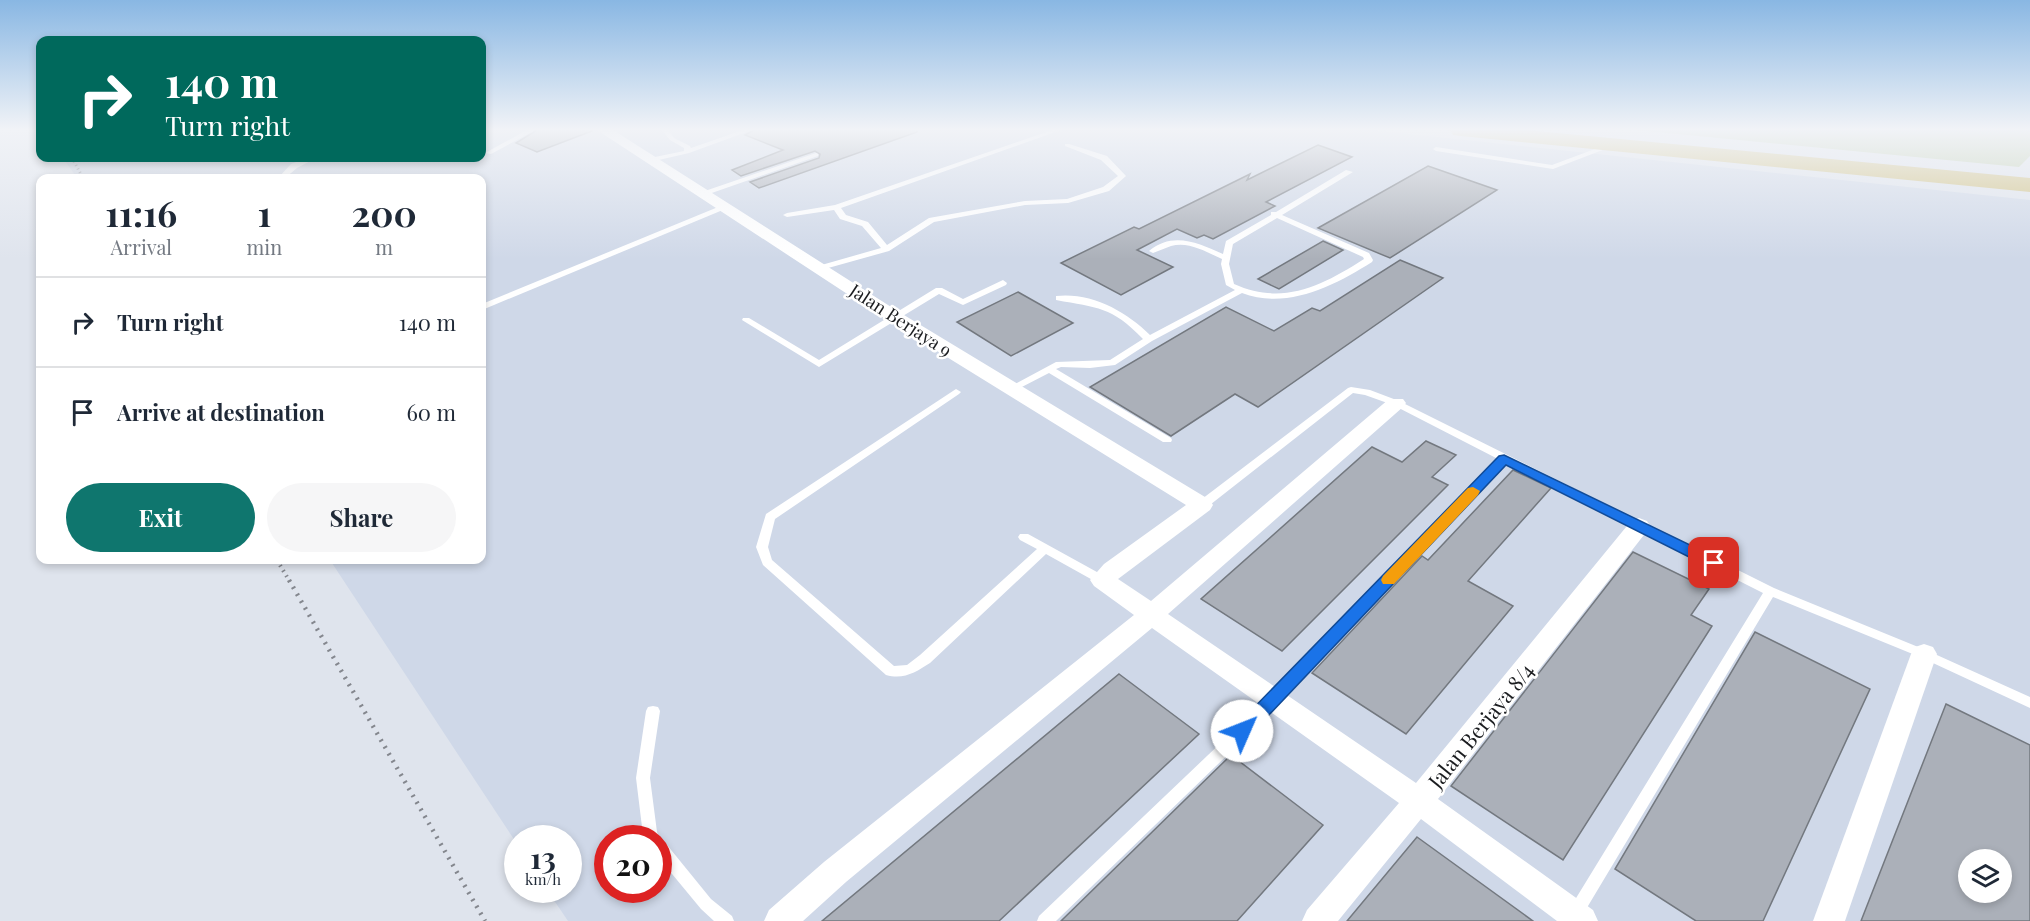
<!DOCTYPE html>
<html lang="en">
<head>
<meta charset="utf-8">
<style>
	body { margin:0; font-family:"Playfair Display",serif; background:#f6f6f7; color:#1f2937; height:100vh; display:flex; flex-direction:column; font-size:22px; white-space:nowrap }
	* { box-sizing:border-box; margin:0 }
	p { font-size:20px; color:#747a83 }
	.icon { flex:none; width:33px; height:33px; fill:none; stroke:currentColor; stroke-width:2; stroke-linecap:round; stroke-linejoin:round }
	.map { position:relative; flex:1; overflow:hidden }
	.panel { position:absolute; left:36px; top:174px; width:450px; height:390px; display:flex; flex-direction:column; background:#fff; border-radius:12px; box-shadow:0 3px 9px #0003 }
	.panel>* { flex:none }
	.guide { position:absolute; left:36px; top:36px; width:450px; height:126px; border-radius:12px; box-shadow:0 3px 9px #0003; background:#00695c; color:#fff; overflow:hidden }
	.tools { position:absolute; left:1958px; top:849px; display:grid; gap:12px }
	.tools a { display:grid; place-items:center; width:54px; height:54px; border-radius:50%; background:#fff; box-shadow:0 3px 9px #0003; font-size:30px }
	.speed { position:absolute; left:504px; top:825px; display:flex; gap:12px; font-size:30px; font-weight:700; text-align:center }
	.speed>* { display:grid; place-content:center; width:78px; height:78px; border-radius:50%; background:#fff; box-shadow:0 3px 9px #0003; line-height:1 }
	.speed small { font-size:15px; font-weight:400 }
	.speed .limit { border:9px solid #d22; background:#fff; color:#111 }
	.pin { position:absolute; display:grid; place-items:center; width:51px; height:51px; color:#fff; margin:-26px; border-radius:12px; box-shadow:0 3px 9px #0006 }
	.me { position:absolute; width:66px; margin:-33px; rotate:46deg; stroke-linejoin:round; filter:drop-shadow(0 0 4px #0008) }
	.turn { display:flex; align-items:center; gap:21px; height:126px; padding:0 30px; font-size:27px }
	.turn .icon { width:78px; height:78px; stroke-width:2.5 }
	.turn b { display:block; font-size:42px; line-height:51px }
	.eta { display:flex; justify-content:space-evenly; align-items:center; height:102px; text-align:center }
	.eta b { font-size:36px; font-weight:700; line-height:42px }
	.primary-button { display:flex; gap:12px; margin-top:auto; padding:12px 30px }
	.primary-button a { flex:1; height:69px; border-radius:36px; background:#0f766e; color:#fff; font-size:24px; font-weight:700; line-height:69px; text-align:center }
	.primary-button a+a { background:#f6f6f7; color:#1f2937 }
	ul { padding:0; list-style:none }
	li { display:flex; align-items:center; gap:18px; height:90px; padding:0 30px; border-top:2px solid #e0e1e3 }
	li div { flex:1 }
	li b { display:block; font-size:22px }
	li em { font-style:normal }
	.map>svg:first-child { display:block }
	.built { fill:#cfd8e8; fill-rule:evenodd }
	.green { fill:#bfcead }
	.building { fill:#abb0b9; stroke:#73787f; stroke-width:1.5; fill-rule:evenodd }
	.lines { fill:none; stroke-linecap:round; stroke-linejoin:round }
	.path-far2 { stroke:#84878e; stroke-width:3; stroke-dasharray:1 3; stroke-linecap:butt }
	.path-far1 { stroke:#84878e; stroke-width:4; stroke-dasharray:1.5 4.5; stroke-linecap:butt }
	.path { stroke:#84878e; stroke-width:4.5; stroke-dasharray:2 6; stroke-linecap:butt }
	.lane { fill:#fff; fill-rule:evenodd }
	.street { fill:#fff; fill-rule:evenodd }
	.primary { fill:#d0c183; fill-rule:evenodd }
	.route { fill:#1a73e8; stroke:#114b97; stroke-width:1.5 }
	.slow { fill:#f59e0b }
	.labels { text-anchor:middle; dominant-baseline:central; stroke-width:5; stroke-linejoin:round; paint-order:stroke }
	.street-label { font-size:18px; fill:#1b1d20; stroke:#fff }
	.near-street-label { font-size:21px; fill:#1b1d20; stroke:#fff }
</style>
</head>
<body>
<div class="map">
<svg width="2030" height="921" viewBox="0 0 2030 921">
	<rect width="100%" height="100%" fill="#dfe4ed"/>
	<path class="built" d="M482,130H1371L2030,200V921H568L547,890H568V838H518L517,844L330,560H482V178H77L63,158H482ZM608,838H658V890H608ZM1968,860H2001V892H1968Z"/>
	<path class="green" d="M1636,130H2030V156L2019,167Z"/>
	<g class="building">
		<path d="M537,130H592V131L537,152L516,143Z"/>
		<path d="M754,130H917V132L759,188L750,182L819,158L820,154L815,151L741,176L732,170L783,150L745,135Z"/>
		<path d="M1318,145L1352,157L1266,202L1275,206L1213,239L1204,235L1197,238L1177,229L1137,250L1173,267L1121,295L1061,263L1134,227L1139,229L1250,174L1247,180Z"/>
		<path d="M1428,166L1497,190L1390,258L1318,228Z"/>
		<path d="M1323,241L1343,250L1279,289L1258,279Z"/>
		<path d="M1400,260L1443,278L1258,407L1235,394L1171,436L1090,387L1226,307L1274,331L1312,308L1320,311Z"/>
		<path d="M1018,292L1073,323L1011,356L957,322Z"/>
		<path d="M1426,441L1456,455L1432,477L1448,485L1282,651L1201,599L1372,447L1402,462Z"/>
		<path d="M1513,470L1551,488L1468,581L1513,606L1406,734L1312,673L1422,556L1428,560Z"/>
		<path d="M1633,552L1709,589L1691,615L1712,626L1563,860L1451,786Z"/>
		<path d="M1755,632L1870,689L1763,921H1696L1615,869Z"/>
		<path d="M1119,674L1199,734L999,921H822Z"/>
		<path d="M1946,704L2030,745V921H1861ZM1968,860H2001V892H1968Z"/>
		<path d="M1231,755L1323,825L1237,921H1061Z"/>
		<path d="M1417,837L1533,921H1347Z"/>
	</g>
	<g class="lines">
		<path class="path-far2" d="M72,158L83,178"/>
		<path class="path-far1" d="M277,560L290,582"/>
		<path class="path" d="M289,580L485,921"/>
		<g class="lane">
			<path d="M527,130H535L491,154L485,153Z"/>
			<path d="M662,130H668L674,138L690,146L691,148L743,130H752L689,153L650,162V158L684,151V148L670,140Z"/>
			<path d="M1052,130H1061L841,208L846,215L868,222L887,245L929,218L1025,201L1067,199L1103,187L1118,176L1101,160L1065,146V144H1069L1107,156L1126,176L1109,191L1068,203L1025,205L934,222L889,251L821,270H818V266L881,248L862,226L840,219L834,210L787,217L783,215L787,213L835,205Z"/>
			<path d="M1611,143L1613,144V146L1553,169L1436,151L1433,149L1436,147L1552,165Z"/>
			<path d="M816,153L818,154V156L706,195L699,193Z"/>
			<path d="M307,158H316L297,168L285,178H278L291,164Z"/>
			<path d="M1346,170L1353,172L1282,215L1369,253L1373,260L1372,262C1334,286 1287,310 1242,293L1152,341L1115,365L1090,368L1061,367L1056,369L1171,438L1172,440L1171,442H1163L1049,373L1014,391H1008L1006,389L1056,362L1110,360L1143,339C1111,306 1098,308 1056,300V296C1091,292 1126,311 1150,335L1235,290L1226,285L1221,264L1222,259C1206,252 1189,241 1171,246C1165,248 1159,251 1153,253L1149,251C1173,231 1198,243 1223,254L1226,241L1271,215V212H1276ZM1277,218L1363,257L1364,259C1322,286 1283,306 1234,284L1229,264L1233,244Z"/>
			<path d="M723,205L730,207L482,310V304Z"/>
			<path d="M1003,280L1007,283L1006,285L963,305L939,294L819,367L742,320L743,318H749L819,360L936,288H942L963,299Z"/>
			<path d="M1351,387L1370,390L1399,401L1774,588L1928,651L2030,697V708L1920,657L1773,597L1579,921H1562L1763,593L1506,463L1280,704L1056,921H1037L1039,916L1270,696L1498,459L1393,405L1365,395L1353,393L1206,508H1198L1196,505L1198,502L1348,388Z"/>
			<path d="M956,389L961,392L959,394L775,519L768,547L772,560L894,666L907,665L920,655L1037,549L1020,540L1018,537L1020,534H1028L1106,577L1108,580L1106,583H1098L1046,554L930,663C916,672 904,680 886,675L763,565L756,547L766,514Z"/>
			<path d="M653,706L658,707L660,711L650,778L657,832L660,839L663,840L711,899L732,916L734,921H714L701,909L658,857V838H644L643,835L636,778L646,711L648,707Z"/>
		</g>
		<g class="street">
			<path d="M597,130H613L899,312L1210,500L1213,505L1210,510L1118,579L1151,601L1389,399H1403L1406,403L1403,407L1168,614L1416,783L1631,521L1639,518L1647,521L1650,526L1647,531L1438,799L1593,910L1598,921H1557L1421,819L1338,921H1302L1307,910L1399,803L1152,628L846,882L803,921H764L769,910L824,862L1134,615L1094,586L1090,580L1104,564L1186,505L887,320Z"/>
			<path d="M1924,644L1933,647L1937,654L1845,921H1813L1911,654L1915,647Z"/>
		</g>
		<path class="primary" d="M1450,130H1526L2030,178V192L1461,136L1453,135Z"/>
	</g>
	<linearGradient id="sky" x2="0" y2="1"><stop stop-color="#89b7e3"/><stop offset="0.5" stop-color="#f1f3f7"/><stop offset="1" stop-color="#f1f3f7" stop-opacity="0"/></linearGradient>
	<rect width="2030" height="259" fill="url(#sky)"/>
	<path class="route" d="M1504,455L1719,559L1721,563L1714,569L1709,567L1506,465L1248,737L1242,739L1236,737L1233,731L1236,726L1499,456Z"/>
	<path class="slow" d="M1473,487L1480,491L1478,495L1394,584H1383L1381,580L1383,576L1468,488Z"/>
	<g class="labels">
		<g class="street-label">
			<text transform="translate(901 320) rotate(33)">Jalan Berjaya 9</text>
		</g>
		<g class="near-street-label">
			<text transform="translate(1480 725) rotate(-51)">Jalan Berjaya 8/4</text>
		</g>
	</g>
</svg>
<div class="tools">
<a><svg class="icon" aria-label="layers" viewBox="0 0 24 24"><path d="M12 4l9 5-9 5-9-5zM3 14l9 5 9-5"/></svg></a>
</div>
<div class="speed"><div>13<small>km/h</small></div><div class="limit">20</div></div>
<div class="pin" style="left:1714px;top:563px;background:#d93025"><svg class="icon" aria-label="arrive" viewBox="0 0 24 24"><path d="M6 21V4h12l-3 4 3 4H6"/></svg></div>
<svg class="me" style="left:1242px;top:731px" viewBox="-20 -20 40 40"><circle r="19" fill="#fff"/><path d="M0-13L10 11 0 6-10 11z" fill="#1a73e8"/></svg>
<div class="guide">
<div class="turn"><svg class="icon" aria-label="right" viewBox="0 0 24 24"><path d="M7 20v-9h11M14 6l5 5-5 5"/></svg><div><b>140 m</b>Turn right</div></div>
</div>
<section class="panel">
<div class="eta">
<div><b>11:16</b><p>Arrival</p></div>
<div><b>1</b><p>min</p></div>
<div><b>200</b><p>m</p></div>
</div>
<ul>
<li><svg class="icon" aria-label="right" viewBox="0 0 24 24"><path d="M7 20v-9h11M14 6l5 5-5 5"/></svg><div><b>Turn right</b></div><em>140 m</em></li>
<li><svg class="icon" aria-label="arrive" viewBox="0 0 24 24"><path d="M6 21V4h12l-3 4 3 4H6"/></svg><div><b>Arrive at destination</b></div><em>60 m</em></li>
</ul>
<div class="primary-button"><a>Exit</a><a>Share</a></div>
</section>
</div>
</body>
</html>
